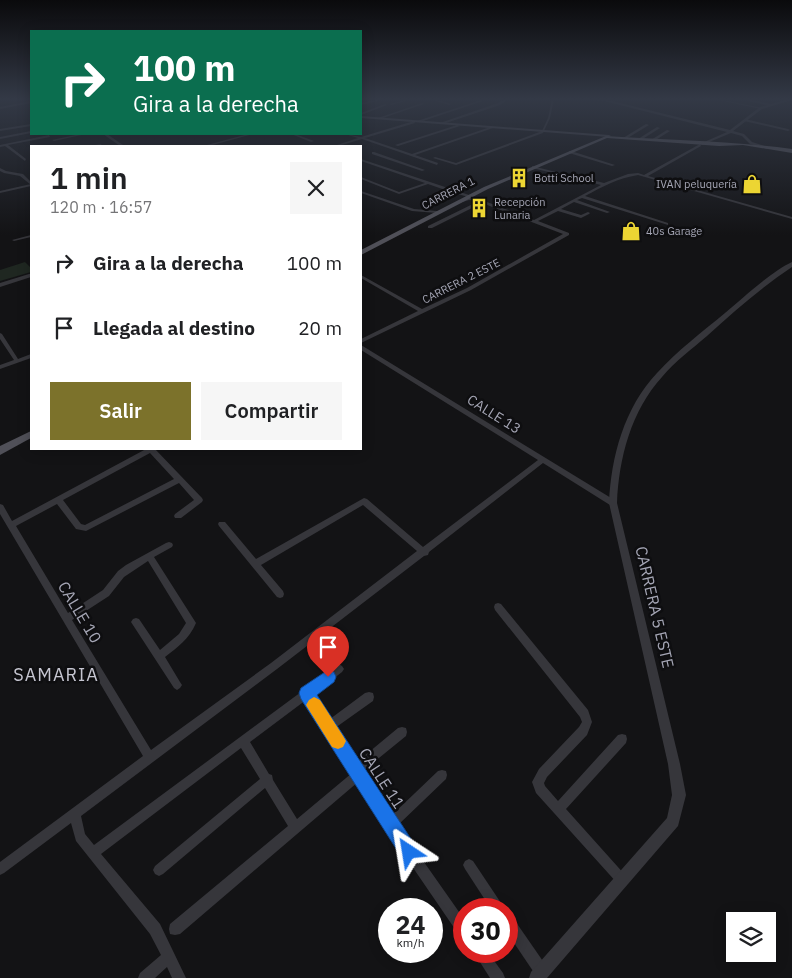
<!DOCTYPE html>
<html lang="es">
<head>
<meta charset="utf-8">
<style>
	body { margin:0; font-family:"IBM Plex Sans",sans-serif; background:#f6f6f6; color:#202124; height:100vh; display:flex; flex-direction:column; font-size:19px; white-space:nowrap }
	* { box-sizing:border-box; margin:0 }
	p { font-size:16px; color:#757577 }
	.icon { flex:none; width:28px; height:28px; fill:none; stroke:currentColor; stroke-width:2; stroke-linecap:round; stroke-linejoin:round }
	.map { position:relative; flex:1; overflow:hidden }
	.details { position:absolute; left:30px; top:145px; width:332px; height:305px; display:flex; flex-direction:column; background:#fff; border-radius:0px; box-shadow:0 2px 12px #0003 }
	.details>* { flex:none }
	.hud { position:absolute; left:30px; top:30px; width:332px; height:105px; border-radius:0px; box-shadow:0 2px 12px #0003; background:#0b6e4f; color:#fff; overflow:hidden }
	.controls { position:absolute; left:726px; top:912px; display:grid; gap:10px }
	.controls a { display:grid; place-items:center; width:50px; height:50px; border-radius:0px; background:#fff; box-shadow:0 2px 12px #0003; font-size:25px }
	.speed { position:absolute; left:378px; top:898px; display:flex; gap:10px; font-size:25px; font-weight:700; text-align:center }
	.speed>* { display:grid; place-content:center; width:65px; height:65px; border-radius:50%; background:#fff; box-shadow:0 2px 12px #0003; line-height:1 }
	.speed small { font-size:12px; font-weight:400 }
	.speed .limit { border:8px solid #d22; background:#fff; color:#111 }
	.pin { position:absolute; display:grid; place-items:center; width:42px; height:42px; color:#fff; margin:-51px -21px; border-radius:50% 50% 50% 0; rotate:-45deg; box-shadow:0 0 5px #0007 }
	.pin .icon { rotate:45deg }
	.me { position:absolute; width:55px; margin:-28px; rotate:327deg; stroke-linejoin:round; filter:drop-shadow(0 0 4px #0008) }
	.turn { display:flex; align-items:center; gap:18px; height:105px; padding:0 20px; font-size:22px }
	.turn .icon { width:65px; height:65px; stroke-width:2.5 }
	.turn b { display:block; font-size:35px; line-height:42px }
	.round { display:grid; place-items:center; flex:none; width:52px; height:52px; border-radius:0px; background:#f6f6f6 }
	.head { display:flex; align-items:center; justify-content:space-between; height:85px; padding:0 20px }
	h1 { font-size:30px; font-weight:600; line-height:38px }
	.primary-button { display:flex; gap:10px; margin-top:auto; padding:10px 20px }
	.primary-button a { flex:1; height:58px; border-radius:0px; background:#7c722b; color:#fff; font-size:20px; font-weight:600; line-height:58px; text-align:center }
	.primary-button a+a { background:#f6f6f6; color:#202124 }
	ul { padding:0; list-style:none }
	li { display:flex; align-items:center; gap:15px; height:65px; padding:0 20px }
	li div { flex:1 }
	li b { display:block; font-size:19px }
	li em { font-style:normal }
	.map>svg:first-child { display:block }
	.green { fill:#1f2721 }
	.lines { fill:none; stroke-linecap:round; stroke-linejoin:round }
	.minor { fill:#36363b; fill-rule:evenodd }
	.tertiary { fill:#36363b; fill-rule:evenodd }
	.secondary { fill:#424249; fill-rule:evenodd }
	.primary { fill:#505058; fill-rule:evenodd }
	.route { fill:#1a73e8; stroke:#114b97 }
	.slow { fill:#f59e0b }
	.labels { text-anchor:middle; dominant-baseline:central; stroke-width:5; stroke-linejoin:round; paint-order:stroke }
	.far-poi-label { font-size:11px; fill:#a5a6b5; stroke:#0e0e10; text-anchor:start }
	.far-street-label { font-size:11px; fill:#a5a6b5; stroke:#0e0e10 }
	.street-label { font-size:14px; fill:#a5a6b5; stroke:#0e0e10 }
	.near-street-label { font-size:16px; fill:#a5a6b5; stroke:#0e0e10 }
	.near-neighbourhood-label { font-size:18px; letter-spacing:1px; fill:#c6c6d1; stroke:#0e0e10 }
</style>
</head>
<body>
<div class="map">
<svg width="792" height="978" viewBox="0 0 792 978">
	<rect width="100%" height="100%" fill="#131315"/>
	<path class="green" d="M25,262L31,268V272L0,281V270Z"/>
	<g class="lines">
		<g class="minor">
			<path d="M385,98H389L361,105V103Z"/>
			<path d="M413,98H416L391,105L390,104Z"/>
			<path d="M427,98H430L451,104L449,105Z"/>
			<path d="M507,98H510L500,105L443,124L440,123L498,103Z"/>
			<path d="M553,98L554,99L550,118L543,133L456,165L433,158L435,157L456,163L542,131L548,118L552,99Z"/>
			<path d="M709,98H713L762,108L761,109Z"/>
			<path d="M748,99L771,104L772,105L771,106L747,101Z"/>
			<path d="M481,100L483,101L420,122L417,121Z"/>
			<path d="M422,103L424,104L380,119L378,118Z"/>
			<path d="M385,104L387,105L361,115V113Z"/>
			<path d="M745,119L788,129L790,130L788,131L744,121Z"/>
			<path d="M414,121L415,123L365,138L412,154L490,127L493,128L415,155L438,163L437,165L362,139L339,146H334L358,138L345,134L361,137Z"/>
			<path d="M31,124V126L0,131V129Z"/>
			<path d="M646,124L649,125L626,139L623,138Z"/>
			<path d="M457,125L460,126L398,146L395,145Z"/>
			<path d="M657,127L660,128L641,140L638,139Z"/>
			<path d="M667,130L670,131L654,141L651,140Z"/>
			<path d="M31,131V133L0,139V137Z"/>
			<path d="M80,134H86L54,141L52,140Z"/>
			<path d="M103,134H107L123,145L120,146Z"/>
			<path d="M248,134H253L209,146L207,145Z"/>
			<path d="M291,134H295L314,141L311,142Z"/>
			<path d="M49,135L50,137L8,145L26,159L25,161L5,146L0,147V145Z"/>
			<path d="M101,144L102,146H94L95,145Z"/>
			<path d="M700,144L701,146L648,176L792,217V219L638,175C618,178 602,187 585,196L668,223V225L582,198L577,200L610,212L607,213L574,202L561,209L581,215L588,212L590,213L589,214L581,218L558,211L538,221L569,233V235L471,290L361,343V339L418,311L361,278V275L422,309L467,288L563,234L482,203L432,228H428V226L479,201L469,200L459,203H458V201L469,198L479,199L534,220L601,185L561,175L545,184H543V182L557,174L532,168V166L560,173L562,172L564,173L604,183L628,174L638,173L644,175Z"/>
			<path d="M569,151H571L615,165L612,166L569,153Z"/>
			<path d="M372,152H374L425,170L422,171L372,154Z"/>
			<path d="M361,159L469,195L470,196L468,197L455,193L425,205H423V203L451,192L428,184L399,194L361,179V177L399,192L425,183L361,161Z"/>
			<path d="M31,184V186L0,193V191Z"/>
			<path d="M361,191L414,209L437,211L439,212L437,213L412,211L361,193Z"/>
			<path d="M31,235V237L14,241L12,240Z"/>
			<path d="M29,274H31V277L0,287V283Z"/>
			<path d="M0,333L2,334L18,359L31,354V358L0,369V365L14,360L0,339Z"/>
			<path d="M361,345L616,501L617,503L616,505H610L543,463L429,552L428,555L424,556L277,669L81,816L85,834L94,845L339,664L342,666L344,669L342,672L314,694L330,719L365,693L369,692L373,693L374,697L373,701L335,728L357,762L398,728L402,727L406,728L407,732L406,736L363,771L392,815L438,771L442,770L446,771L447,775L446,779L398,825L464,919V936L459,935L405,856L358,782L180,934L175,935L170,934L169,929L170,924L288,826L265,788L163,874L159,876L155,874L153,870L155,866L260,779L241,748L101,854L160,924L186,978H172L167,967L155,978H138L140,973L161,955L150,934L76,841L71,823L4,873L0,875V862L143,756L0,514V504L3,505L12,521L146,449H155L202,498L203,500L202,502L181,518H175L174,516L175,514L194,500L179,483L86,531L76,529L57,504L16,526L68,613L103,590L118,571L126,565L166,543L169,542L172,543L173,545L172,547L154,557L196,623C189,639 178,647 165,657L180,682L182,685L180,688L177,690L174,688L131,622L133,619L136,618L139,619L160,650L179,634L186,623L148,561L124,577L109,596L72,620L151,750L271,663L417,551L363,505L261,565L283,591L284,594L283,597L280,598L277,597L219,526L218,524L219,522H225L256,559L364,498L367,499L423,547L538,460L361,350ZM150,453L174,479L85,525L81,524L63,500ZM306,700L352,773L297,819L273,780L272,775L269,774L250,742Z"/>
			<path d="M498,603L501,604L588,710L592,722L587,735L547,777L544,783L545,786L558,801L618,735L622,734L626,735L627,739L626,743L566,809L626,876L628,880L626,884L622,886L618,884L536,793L532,782L539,769L579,727L582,722L580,717L495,610L494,607L495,604Z"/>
			<path d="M469,859L473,861L505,909H491L465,869L463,865L465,861Z"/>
			<path d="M506,914L511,915L547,967L549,972L547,977L544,978L537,977L506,931Z"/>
			<path d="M473,951H487L503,973L505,978H490Z"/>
		</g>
		<g class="tertiary">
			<path d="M541,98L604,99L730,130L760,107L792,98V100L762,109L733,131L744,134L752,142L768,147L767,149L750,144L742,136L731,133L702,145V143L727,132L604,101Z"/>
			<path d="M31,101V103L0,109V107Z"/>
			<path d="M0,168L6,171L23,174L31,182V185L20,176L4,173L0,171Z"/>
			<path d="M792,262V267C762,287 734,311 707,336C692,349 675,361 662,377C631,411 619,458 617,503L680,764L686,795L678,826L547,978H529L531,972L667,818L672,795L668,764L609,503C611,457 624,408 657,373C677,351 702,332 725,313C743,298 772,271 792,262Z"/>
		</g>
		<path class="secondary" d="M361,116L609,135L611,136L609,137L361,118Z"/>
		<g class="primary">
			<path d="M606,136C668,140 731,141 792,149V153L743,145L719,146L607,138L488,189L361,255V250L484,187Z"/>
			<path d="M31,431V438L0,455V446Z"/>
		</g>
	</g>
	<linearGradient id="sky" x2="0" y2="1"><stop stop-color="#0a0a0c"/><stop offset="0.42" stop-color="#333946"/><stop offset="1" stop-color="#333946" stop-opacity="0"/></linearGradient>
	<rect width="792" height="235" fill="url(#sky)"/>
	<path class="route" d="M328,670L334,672L336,677L334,682L317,695L415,845L418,852L415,858L409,861L402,858L301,699L299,693L301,688Z"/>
	<path class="slow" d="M314,697L320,700L343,736L346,741L343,747L338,749L332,747L309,710L306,705L309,700Z"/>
	<defs>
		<symbol id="building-bare" viewBox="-9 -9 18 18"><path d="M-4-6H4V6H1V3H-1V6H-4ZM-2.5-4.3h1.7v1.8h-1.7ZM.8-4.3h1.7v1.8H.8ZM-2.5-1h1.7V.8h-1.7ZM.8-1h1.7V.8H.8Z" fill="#ecd533" stroke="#0e0e10" stroke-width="2.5" paint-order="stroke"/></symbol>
		<symbol id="shop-bare" viewBox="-9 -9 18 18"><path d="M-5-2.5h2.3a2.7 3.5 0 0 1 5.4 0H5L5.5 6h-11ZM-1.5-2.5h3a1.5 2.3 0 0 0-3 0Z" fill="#ecd533" stroke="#0e0e10" stroke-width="2.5" paint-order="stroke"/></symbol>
	</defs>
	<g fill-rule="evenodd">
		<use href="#building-bare" x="505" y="164" width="28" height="28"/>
		<use href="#shop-bare" x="738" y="170" width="28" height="28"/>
		<use href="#building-bare" x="465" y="194" width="28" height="28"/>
		<use href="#shop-bare" x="617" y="217" width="28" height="28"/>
	</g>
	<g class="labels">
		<g class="far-poi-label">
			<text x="534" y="178">Botti School</text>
			<text x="737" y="184" text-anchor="end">IVAN peluquería</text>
			<text x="494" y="202">Recepción<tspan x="494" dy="13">Lunaria</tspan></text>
			<text x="646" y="231">40s Garage</text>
		</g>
		<g class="far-street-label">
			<text transform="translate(448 193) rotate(-27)">CARRERA 1</text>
			<text transform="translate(461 281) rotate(-27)">CARRERA 2 ESTE</text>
		</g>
		<g class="street-label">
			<text transform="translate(494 414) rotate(32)">CALLE 13</text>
		</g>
		<g class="near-street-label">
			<text transform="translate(655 607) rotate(77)">CARRERA 5 ESTE</text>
			<text transform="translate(80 612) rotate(59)">CALLE 10</text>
			<text transform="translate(382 778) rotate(57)">CALLE 11</text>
		</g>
		<g class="near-neighbourhood-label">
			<text x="56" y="674">SAMARIA</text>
		</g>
	</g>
</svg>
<div class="controls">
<a><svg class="icon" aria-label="layers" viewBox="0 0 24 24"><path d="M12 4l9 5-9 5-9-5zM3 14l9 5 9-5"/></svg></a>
</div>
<div class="speed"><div>24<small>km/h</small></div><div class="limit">30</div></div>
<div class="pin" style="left:328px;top:677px;background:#d93025"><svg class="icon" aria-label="arrive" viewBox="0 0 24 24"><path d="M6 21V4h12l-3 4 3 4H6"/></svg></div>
<svg class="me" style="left:409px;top:852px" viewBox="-20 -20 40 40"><path d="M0-17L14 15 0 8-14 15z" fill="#1a73e8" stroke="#fff" stroke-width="4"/></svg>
<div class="hud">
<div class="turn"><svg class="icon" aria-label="right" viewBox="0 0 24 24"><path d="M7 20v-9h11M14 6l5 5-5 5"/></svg><div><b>100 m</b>Gira a la derecha</div></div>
</div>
<section class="details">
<div class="head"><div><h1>1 min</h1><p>120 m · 16:57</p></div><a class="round"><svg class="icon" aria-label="close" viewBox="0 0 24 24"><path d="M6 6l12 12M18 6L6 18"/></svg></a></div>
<ul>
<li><svg class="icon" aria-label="right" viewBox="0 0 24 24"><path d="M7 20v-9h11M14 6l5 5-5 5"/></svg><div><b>Gira a la derecha</b></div><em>100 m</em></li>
<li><svg class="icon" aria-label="arrive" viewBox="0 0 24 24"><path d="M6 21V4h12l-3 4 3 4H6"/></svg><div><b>Llegada al destino</b></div><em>20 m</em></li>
</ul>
<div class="primary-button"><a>Salir</a><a>Compartir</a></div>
</section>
</div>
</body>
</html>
